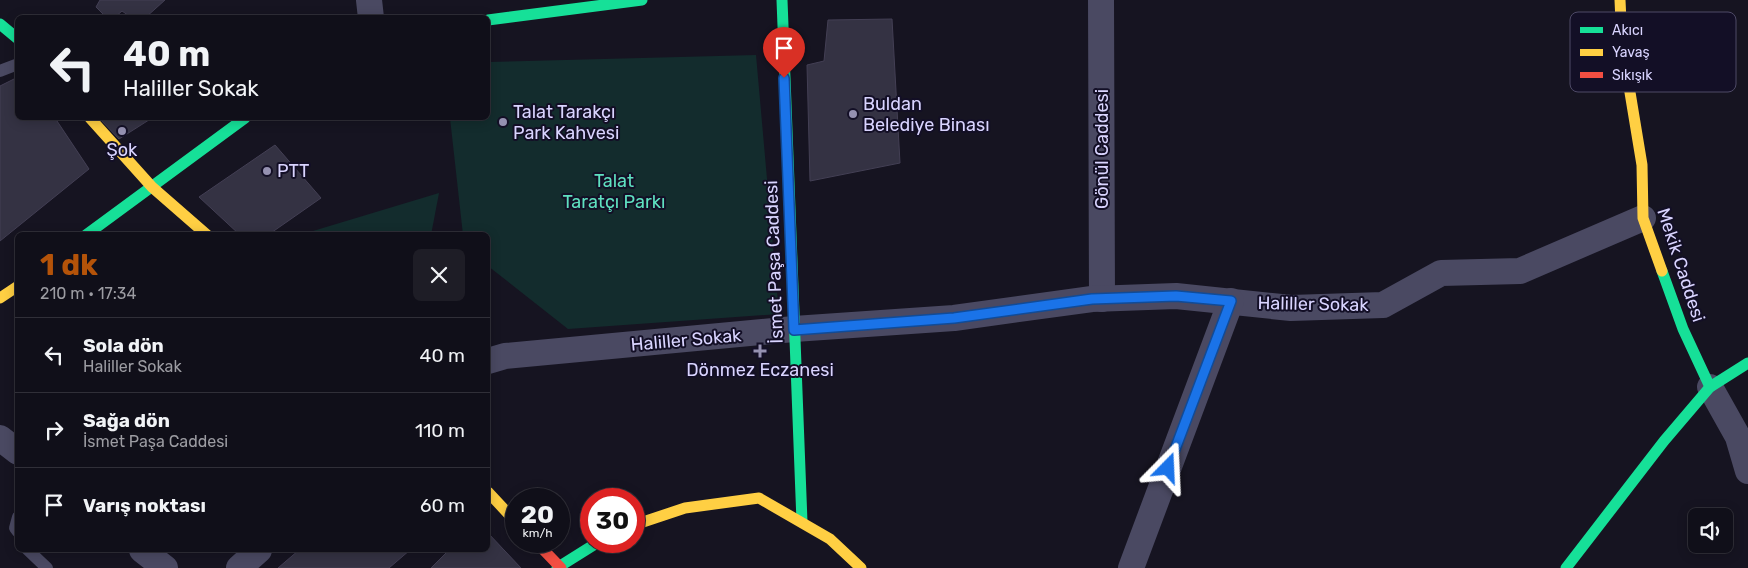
<!DOCTYPE html>
<html lang="tr">
<head>
<meta charset="utf-8">
<style>
	body { margin:0; font-family:Rubik,sans-serif; background:#1e1d26; color:#f1f3f6; height:100vh; display:flex; flex-direction:column; font-size:19px; white-space:nowrap }
	* { box-sizing:border-box; margin:0 }
	p { font-size:16px; color:#9c9ca2 }
	.icon { flex:none; width:28px; height:28px; fill:none; stroke:currentColor; stroke-width:2; stroke-linecap:round; stroke-linejoin:round }
	.map { position:relative; flex:1; overflow:hidden }
	.details { position:absolute; left:15px; top:232px; width:475px; height:320px; display:flex; flex-direction:column; background:#100f19; border-radius:8px; box-shadow:0 2px 12px #0003,0 0 0 1px #302f38 }
	.details>* { flex:none }
	.hud { position:absolute; left:15px; top:15px; width:475px; height:105px; border-radius:8px; box-shadow:0 2px 12px #0003,0 0 0 1px #302f38; background:#100f19; color:#f1f3f6; overflow:hidden }
	.buttons { position:absolute; left:1688px; top:508px; display:grid; gap:10px }
	.buttons a { display:grid; place-items:center; width:45px; height:45px; border-radius:8px; background:#100f19; box-shadow:0 2px 12px #0003,0 0 0 1px #302f38; font-size:25px }
	.speed { position:absolute; left:505px; top:488px; display:flex; gap:10px; font-size:25px; font-weight:700; text-align:center }
	.speed>* { display:grid; place-content:center; width:65px; height:65px; border-radius:50%; background:#100f19; box-shadow:0 2px 12px #0003,0 0 0 1px #302f38; line-height:1 }
	.speed small { font-size:12px; font-weight:400 }
	.speed .limit { border:8px solid #d22; background:#fff; color:#111 }
	.pin { position:absolute; display:grid; place-items:center; width:42px; height:42px; color:#fff; margin:-51px -21px; border-radius:50% 50% 50% 0; rotate:-45deg; box-shadow:0 0 5px #0007 }
	.pin .icon { rotate:45deg }
	.me { position:absolute; width:55px; margin:-28px; rotate:21deg; stroke-linejoin:round; filter:drop-shadow(0 0 4px #0008) }
	.turn { display:flex; align-items:center; gap:18px; height:105px; padding:0 25px; font-size:22px }
	.turn .icon { width:65px; height:65px; stroke-width:2.5 }
	.turn b { display:block; font-size:35px; line-height:42px }
	.round { display:grid; place-items:center; flex:none; width:52px; height:52px; border-radius:8px; background:#1e1d26 }
	.summary { display:flex; align-items:center; justify-content:space-between; height:85px; padding:0 25px }
	h1 { font-size:30px; font-weight:700; line-height:38px; color:#b45309 }
	ul { padding:0; list-style:none }
	li { display:flex; align-items:center; gap:15px; height:75px; padding:0 25px; border-top:1px solid #302f38 }
	li div { flex:1 }
	li b { display:block; font-size:19px }
	li em { font-style:normal }
	.map>svg:first-child { display:block }
	.green { fill:#132c2d }
	.building { fill:#343243; stroke:#433f54 }
	.lines { fill:none; stroke-linecap:round; stroke-linejoin:round }
	.lane { stroke:#4a4962; stroke-width:12 }
	.street { stroke:#4a4962; stroke-width:26 }
	.fast { stroke:#16e098; stroke-width:11 }
	.slow { stroke:#ffcf43; stroke-width:11 }
	.jam { stroke:#f24e42; stroke-width:11 }
	.route-casing { stroke:#114b97; stroke-width:12 }
	.route { stroke:#1a73e8; stroke-width:9 }
	.poi-dot { fill:#9591b1; stroke:#130f26; stroke-width:2 }
	.labels { text-anchor:middle; dominant-baseline:central; stroke-width:4; stroke-linejoin:round; paint-order:stroke }
	.poi-label { font-size:18px; fill:#d9d4ff; stroke:#130f26; text-anchor:start }
	.street-label { font-size:18px; fill:#d9d4ff; stroke:#130f26 }
	.park-label { font-size:18px; fill:#5fe0c0; stroke:#130f26 }
	.key { fill:#130f26; stroke:#4e4a67; stroke-width:1 }
	.key-label { font-size:14px; fill:#d9d4ff }
</style>
</head>
<body>
<div class="map">
<svg width="1748" height="568" viewBox="0 0 1748 568">
	<rect width="100%" height="100%" fill="#161421"/>
	<g class="green">
		<path d="M756,55L779,314L568,329L488,266V235H463L450,118H488V62Z"/>
		<path d="M439,193L431,235H318L313,231Z"/>
	</g>
	<g class="building">
		<path d="M100,0H165L145,18H132L122,11L114,18H107L96,7Z"/>
		<path d="M892,19L900,163L810,181L807,65L824,61L828,20Z"/>
		<path d="M18,77V118H55L89,169L0,241V86Z"/>
		<path d="M99,118H152L119,139Z"/>
		<path d="M275,145L321,198L268,235H240L199,197Z"/>
		<path d="M488,533L521,568H431L449,550H488Z"/>
		<path d="M299,550H410L389,568H278Z"/>
	</g>
	<g class="lines">
		<g class="lane">
			<path d="M0,71L18,64"/>
			<path d="M18,517L15,528L18,532"/>
			<path d="M28,550L47,568"/>
		</g>
		<g class="street">
			<path d="M369,0L371,18"/>
			<path d="M1101,0L1102,299"/>
			<path d="M488,361L505,356L794,329L954,318L1092,299L1176,296L1291,308L1383,305L1441,273L1520,271L1643,218"/>
			<path d="M1710,387L1738,437L1748,471"/>
			<path d="M0,438L18,452"/>
			<path d="M142,550L165,568"/>
			<path d="M239,568L259,550"/>
			<path d="M1131,568L1231,301"/>
		</g>
		<g class="fast">
			<path d="M782,0L802,522"/>
			<path d="M488,20L642,0"/>
			<path d="M0,24L18,39"/>
			<path d="M86,235L245,118"/>
			<path d="M1662,271L1683,329L1710,387"/>
			<path d="M557,568L600,541"/>
			<path d="M1566,568L1664,441L1710,387L1748,363"/>
		</g>
		<g class="slow">
			<path d="M1620,0L1622,44L1642,165L1643,218L1662,271"/>
			<path d="M90,118L152,187L207,235"/>
			<path d="M0,298L18,286"/>
			<path d="M488,492L516,522"/>
			<path d="M634,525L685,508L759,498L830,539L861,568"/>
		</g>
		<path class="jam" d="M535,541L561,568"/>
	</g>
	<g class="lines">
		<defs>
			<path id="route" d="M784,78L794,330L954,318L1092,299L1176,296L1231,301L1168,468"/>
		</defs>
		<use href="#route" class="route-casing"/>
		<use href="#route" class="route"/>
	</g>
	<g class="poi-dot">
		<circle cx="853" cy="114" r="5"/>
		<circle cx="503" cy="122" r="5"/>
		<circle cx="122" cy="131" r="5"/>
		<circle cx="267" cy="171" r="5"/>
		<path d="M757.5 343.5h5v5h5v5h-5v5h-5v-5h-5v-5h5z"/>
	</g>
	<g class="labels">
		<g class="poi-label">
			<text x="863" y="104">Buldan<tspan x="863" dy="21">Belediye Binası</tspan></text>
			<text x="513" y="112">Talat Tarakçı<tspan x="513" dy="21">Park Kahvesi</tspan></text>
			<text x="122" y="150" text-anchor="middle">Şok</text>
			<text x="277" y="171">PTT</text>
			<text x="760" y="370" text-anchor="middle">Dönmez Eczanesi</text>
		</g>
		<g class="street-label">
			<text transform="translate(1102 149) rotate(-90)">Gönül Caddesi</text>
			<text transform="translate(774 262) rotate(-92)">İsmet Paşa Caddesi</text>
			<text transform="translate(1681 265) rotate(72)">Mekik Caddesi</text>
			<text transform="translate(1313 304) rotate(1)">Haliller Sokak</text>
			<text transform="translate(686 340) rotate(-5)">Haliller Sokak</text>
		</g>
		<g class="park-label">
			<text x="614" y="181">Talat<tspan x="614" dy="21">Taratçı Parkı</tspan></text>
		</g>
	</g>
	<rect x="1570" y="12" width="166" height="80" rx="8" class="key"/>
	<rect x="1580" y="27" width="23" height="6" fill="#16e098"/>
	<rect x="1580" y="49" width="23" height="7" fill="#ffcf43"/>
	<rect x="1580" y="72" width="23" height="6" fill="#f24e42"/>
	<g class="key-label">
		<text x="1612" y="35">Akıcı</text>
		<text x="1612" y="57">Yavaş</text>
		<text x="1612" y="80">Sıkışık</text>
	</g>
</svg>
<div class="buttons">
<a><svg class="icon" aria-label="sound" viewBox="0 0 24 24"><path d="M4 9h4l5-4v14l-5-4H4zM17 9q2 3 0 6"/></svg></a>
</div>
<div class="speed"><div>20<small>km/h</small></div><div class="limit">30</div></div>
<div class="pin" style="left:784px;top:78px;background:#d93025"><svg class="icon" aria-label="arrive" viewBox="0 0 24 24"><path d="M6 21V4h12l-3 4 3 4H6"/></svg></div>
<svg class="me" style="left:1168px;top:468px" viewBox="-20 -20 40 40"><path d="M0-17L14 15 0 8-14 15z" fill="#1a73e8" stroke="#fff" stroke-width="4"/></svg>
<div class="hud">
<div class="turn"><svg class="icon" aria-label="left" viewBox="0 0 24 24"><path d="M17 20v-9H6M10 6l-5 5 5 5"/></svg><div><b>40 m</b>Haliller Sokak</div></div>
</div>
<section class="details">
<div class="summary"><div><h1>1 dk</h1><p>210 m · 17:34</p></div><a class="round"><svg class="icon" aria-label="close" viewBox="0 0 24 24"><path d="M6 6l12 12M18 6L6 18"/></svg></a></div>
<ul>
<li><svg class="icon" aria-label="left" viewBox="0 0 24 24"><path d="M17 20v-9H6M10 6l-5 5 5 5"/></svg><div><b>Sola dön</b><p>Haliller Sokak</p></div><em>40 m</em></li>
<li><svg class="icon" aria-label="right" viewBox="0 0 24 24"><path d="M7 20v-9h11M14 6l5 5-5 5"/></svg><div><b>Sağa dön</b><p>İsmet Paşa Caddesi</p></div><em>110 m</em></li>
<li><svg class="icon" aria-label="arrive" viewBox="0 0 24 24"><path d="M6 21V4h12l-3 4 3 4H6"/></svg><div><b>Varış noktası</b></div><em>60 m</em></li>
</ul>
</section>
</div>
</body>
</html>
